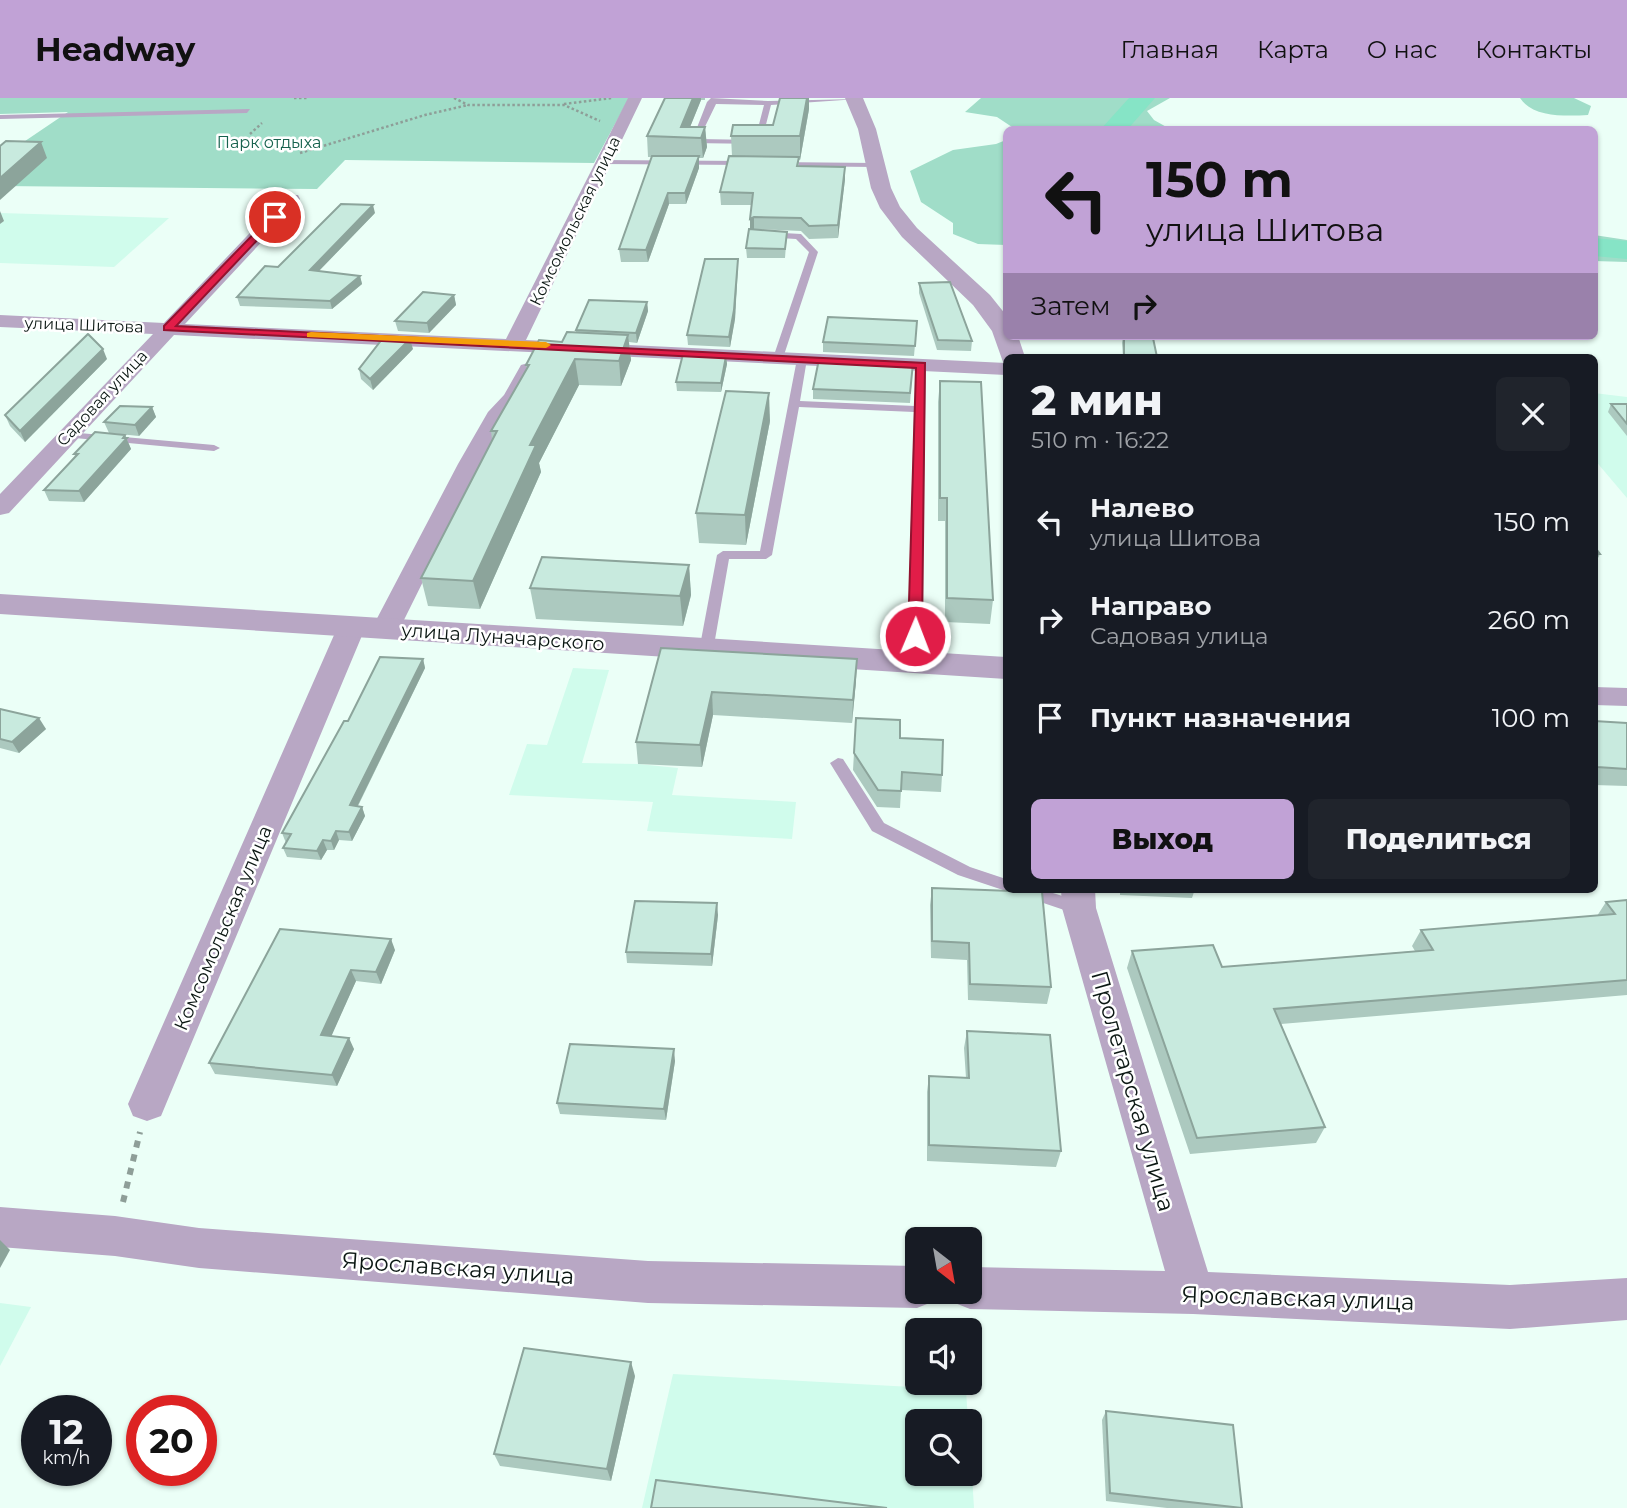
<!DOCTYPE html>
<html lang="ru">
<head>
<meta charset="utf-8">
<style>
	body { margin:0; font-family:Montserrat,sans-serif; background:#20242c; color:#f1f3f6; height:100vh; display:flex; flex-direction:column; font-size:26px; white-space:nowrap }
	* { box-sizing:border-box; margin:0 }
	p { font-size:23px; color:#9ea1a6 }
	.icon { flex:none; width:38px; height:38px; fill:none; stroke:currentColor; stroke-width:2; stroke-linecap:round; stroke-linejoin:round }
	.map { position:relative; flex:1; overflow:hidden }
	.side { position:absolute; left:1003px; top:256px; width:595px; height:539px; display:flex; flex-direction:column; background:#171b24; border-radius:10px; box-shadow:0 2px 5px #0004 }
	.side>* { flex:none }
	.banner { position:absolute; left:1003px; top:28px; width:595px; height:214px; border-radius:10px; box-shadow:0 2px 5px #0004; background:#c1a2d6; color:#111; overflow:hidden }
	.needle { width:46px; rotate:149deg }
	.controls { position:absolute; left:905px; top:1129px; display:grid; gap:14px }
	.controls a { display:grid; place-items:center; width:77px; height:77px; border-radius:10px; background:#171b24; box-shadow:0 2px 5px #0004; font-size:35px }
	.speed { position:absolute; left:21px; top:1297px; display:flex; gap:14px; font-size:35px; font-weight:700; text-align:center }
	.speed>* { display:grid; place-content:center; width:91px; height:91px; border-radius:50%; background:#171b24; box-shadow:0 2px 5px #0004; line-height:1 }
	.speed small { font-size:18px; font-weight:400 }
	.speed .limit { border:10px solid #d22; background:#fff; color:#111 }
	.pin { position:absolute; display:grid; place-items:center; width:60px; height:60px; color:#fff; margin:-30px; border:4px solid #fff; border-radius:50%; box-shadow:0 2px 7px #0007 }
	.me { position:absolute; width:77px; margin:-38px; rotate:1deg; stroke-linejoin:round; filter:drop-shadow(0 0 5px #0008) }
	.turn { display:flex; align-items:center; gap:24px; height:147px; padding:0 28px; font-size:32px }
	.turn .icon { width:91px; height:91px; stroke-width:2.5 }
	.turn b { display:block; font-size:49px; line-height:60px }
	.then { display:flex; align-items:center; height:66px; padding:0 28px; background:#0003; gap:14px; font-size:26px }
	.round { display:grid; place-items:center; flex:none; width:74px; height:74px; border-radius:10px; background:#20242c }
	.summary { display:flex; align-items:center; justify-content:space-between; height:119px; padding:0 28px }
	h1 { font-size:42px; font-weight:800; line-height:52px }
	.cta { display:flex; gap:14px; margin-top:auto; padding:14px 28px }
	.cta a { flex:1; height:80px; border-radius:10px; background:#c1a2d6; color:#111; font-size:28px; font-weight:800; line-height:80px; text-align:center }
	.cta a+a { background:#20242c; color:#f1f3f6 }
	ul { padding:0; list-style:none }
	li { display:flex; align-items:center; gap:21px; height:98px; padding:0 28px }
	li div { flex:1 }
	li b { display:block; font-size:26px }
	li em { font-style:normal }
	header { display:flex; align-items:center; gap:42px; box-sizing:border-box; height:98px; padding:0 35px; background:#c1a2d6; color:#111 }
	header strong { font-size:33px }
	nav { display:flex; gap:38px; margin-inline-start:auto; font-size:24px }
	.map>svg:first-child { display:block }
	.built { fill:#d0fcec }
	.green { fill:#a0ddc8 }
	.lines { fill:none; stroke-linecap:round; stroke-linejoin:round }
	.river { fill:#86e4c6; fill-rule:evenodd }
	.path-far1 { stroke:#8e9e98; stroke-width:2.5; stroke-dasharray:2.5 2.5; stroke-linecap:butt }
	.path { stroke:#8e9e98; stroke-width:6; stroke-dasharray:7 7; stroke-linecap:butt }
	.service { fill:#b8a7c4; fill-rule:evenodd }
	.minor { fill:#b8a7c4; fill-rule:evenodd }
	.tertiary { fill:#b8a7c4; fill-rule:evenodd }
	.wall { fill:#acc9bf }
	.shaded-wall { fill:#8ca49b }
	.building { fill:#c8eade; stroke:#8ca49b; stroke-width:2 }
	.route { fill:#e11d48; stroke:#92132f; stroke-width:2 }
	.slow { fill:#f59e0b }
	.labels { text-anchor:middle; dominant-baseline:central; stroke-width:5; stroke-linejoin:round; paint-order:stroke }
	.far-park-label { font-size:16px; fill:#17624e; stroke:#fff }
	.far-street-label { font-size:16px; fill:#0b1713; stroke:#fff }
	.street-label { font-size:19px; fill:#0b1713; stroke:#fff }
	.near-street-label { font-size:23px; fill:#0b1713; stroke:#fff }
</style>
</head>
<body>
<header>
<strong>Headway</strong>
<nav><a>Главная</a><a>Карта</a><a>О нас</a><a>Контакты</a></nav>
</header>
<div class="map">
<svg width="1627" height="1410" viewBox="0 0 1627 1410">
	<rect width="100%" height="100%" fill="#ebfff7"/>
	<g class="built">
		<path d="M0,115L169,120L114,169L0,165Z"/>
		<path d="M1594,295L1627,299V400L1594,361Z"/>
		<path d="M573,570L609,572L582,665L638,666L678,670L672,697L796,704L792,741L647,733L653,704L509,697L527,646L547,647Z"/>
		<path d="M0,1205L31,1209L0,1268Z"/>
		<path d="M673,1276L966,1292L968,1323H917V1376H970V1342L974,1410H642Z"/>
	</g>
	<g class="green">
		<path d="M0,0H629L594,65L345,62L317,91L0,88V60L68,14L0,16Z"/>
		<path d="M981,0H1170L1147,13L1154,22L1170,31H1015L997,19L965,14Z"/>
		<path d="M1520,0H1574L1591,8L1588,17C1567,18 1533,20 1520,0Z"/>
		<path d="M1006,42V147L978,146L953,136V125L921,104L910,73L953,52L996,46Z"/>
		<path d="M1594,137L1627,142V164L1594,163Z"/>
	</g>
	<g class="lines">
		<g class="river">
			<path d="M1129,0H1155L1127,32H1100Z"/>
			<path d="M1594,140L1627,143V161L1594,158Z"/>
		</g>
		<g class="path-far1">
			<path d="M294,0H307"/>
			<path d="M454,0L468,7H564L600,23"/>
			<path d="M564,6L612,0"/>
			<path d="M250,36L262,25"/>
			<path d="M300,55L425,17L468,7"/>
		</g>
		<path class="path" d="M123,1104L140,1034"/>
		<g class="service">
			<path d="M711,0L768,3L858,1L771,7L761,46L691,45L707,4ZM716,6L764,7L755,42L699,41Z"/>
			<path d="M250,11L247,15L0,21V17Z"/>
			<path d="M600,62L747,63L751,65L747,67L603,66Z"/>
			<path d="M774,64L875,65L879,67L875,69L777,68Z"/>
			<path d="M766,134L801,136L818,154L783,260L778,263L773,260L809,154L796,141L763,139L762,137Z"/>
			<path d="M802,258L807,261L800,303L915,308L916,267L921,264L926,267L921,564L919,567L914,568L907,564L914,314L799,309L772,457L766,461H729L713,553L706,557L699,553L717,457L723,453H760L797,261Z"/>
			<path d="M68,334L214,347L220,350L214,353L64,339V335Z"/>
			<path d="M838,660L843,661L884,725L970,769L1006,781V791H1040L1085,805L1088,810L1085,815L1079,817L1014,795L1012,791L1006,793L958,777L872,733L830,665Z"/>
		</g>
		<g class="minor">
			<path d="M628,0H642L526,242L1006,265V277L174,237L9,415L0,417V396L153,236L0,229V217L164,225L286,97H298L300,101L298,105L185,226L506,241Z"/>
			<path d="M528,265L535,267L538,271C525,297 508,318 494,344C461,405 431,468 400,530L396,536L386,538L376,536L372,530L458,366L488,314L504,297L521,267Z"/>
			<path d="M352,520L362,522L366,528L166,1006L161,1018L147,1023L133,1018L128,1006L338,528L342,522Z"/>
			<path d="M1594,589L1627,590V608L1594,607Z"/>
			<path d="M1061,791H1095L1096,810L1208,1174L1510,1187L1627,1180V1222L1510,1231L1193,1216L970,1211L955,1205L950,1194H970V1169L1165,1173L1062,810Z"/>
			<path d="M0,1109L115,1118L199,1130L648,1163L917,1168V1194H937L932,1204L917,1210L648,1205L199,1170L115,1158L0,1149Z"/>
		</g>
		<g class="tertiary">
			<path d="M845,0H863L876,31L891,90L900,109L917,130L990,197L1006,217V238H1018L1025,259H1006V265L1003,264L992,233L973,207L902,139L880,110L871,90L858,31Z"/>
			<path d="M0,496L1006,559V581L0,516Z"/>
		</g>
	</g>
	<g class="wall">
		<path d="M665,0H705V2H701L690,29H705L707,49L703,60H699V70L686,106H669L648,164H621L619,151L652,59H648L647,38Z"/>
		<path d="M809,11L800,62H799V68L845,69V81L838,140L809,141L801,133L754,131L787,134L785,160H747L746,150L750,131L752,107H721L720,94L732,58L731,38L773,27Z"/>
		<path d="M375,115L319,173L360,178L362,186L332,211L240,208L237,199L278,169Z"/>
		<path d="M738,170L735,221L730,249L688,247L687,237Z"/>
		<path d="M919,185L972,243L971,253L937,252L919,195Z"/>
		<path d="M454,197L456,207L429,235L398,233L395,223Z"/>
		<path d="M647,204L648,213L637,245L629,244L631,262L621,288L579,287L539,365L541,374L480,511L428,508L421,480L492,342L491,333L527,271L526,267L576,234V232Z"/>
		<path d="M917,223L914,258L823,254V244Z"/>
		<path d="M1123,238L1157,259H1123L1122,245Z"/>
		<path d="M413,251L373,292L361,281L359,271Z"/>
		<path d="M726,258L727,266L721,294L677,293L676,284Z"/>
		<path d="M107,261L25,344L10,328L5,317Z"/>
		<path d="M913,265L910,305L813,301V291Z"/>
		<path d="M940,283L993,502L990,526L945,524V423H938V304Z"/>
		<path d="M1611,306H1627V338L1608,314Z"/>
		<path d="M152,309L156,319L139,338L109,335L104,324Z"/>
		<path d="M770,323L746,447L699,445L696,415Z"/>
		<path d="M125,337L131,351L84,404L49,403L44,392L75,358L74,356Z"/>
		<path d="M1594,448L1600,456L1594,468Z"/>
		<path d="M689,467L691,497L683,528L536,521L530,490Z"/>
		<path d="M661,550L856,583L852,625L713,617L702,669L638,666L636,644Z"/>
		<path d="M423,561L425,570L358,708L362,709L365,718L352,743L339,742L334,752H327L321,762L287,759L283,750L286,745L282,735L348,623Z"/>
		<path d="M0,611L46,631L19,655L0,650Z"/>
		<path d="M1594,623L1627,625V688L1594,687Z"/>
		<path d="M900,640L942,677L941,694L901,692L900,710L877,709L853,672L854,655Z"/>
		<path d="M932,790L1051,889L1047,906L968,902L967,862L931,860L930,807Z"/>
		<path d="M1120,791H1195L1192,800L1120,797Z"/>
		<path d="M1627,802V897L1281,926L1325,1029L1316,1045L1190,1056L1127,870L1132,853L1222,869L1415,853L1412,848L1421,832L1597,818L1606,804Z"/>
		<path d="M718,817L712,868L627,865L626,854Z"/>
		<path d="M280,831L395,852L381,886L356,883L331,938L354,951L337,988L215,976L209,965Z"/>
		<path d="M967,933L1061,1053L1056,1069L927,1063V994L929,978L966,980L964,950Z"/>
		<path d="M675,963L666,1022L560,1016L557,1005Z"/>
		<path d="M635,1278L611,1383L500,1368L494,1356Z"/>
		<path d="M1106,1313L1242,1410H1167L1106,1403L1102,1322Z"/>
	</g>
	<g class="shaded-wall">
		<path d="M693,0H701V2L686,39L681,29Z"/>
		<path d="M807,0H809V11L800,62V38Z"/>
		<path d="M705,29L707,49L703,60L701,40Z"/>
		<path d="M41,44L47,60L0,102V80Z"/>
		<path d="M699,58V70L686,106L685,95Z"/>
		<path d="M845,69V81L838,140V127Z"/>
		<path d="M668,95L669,106L648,164L646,152Z"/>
		<path d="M373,107L375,115L312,180L310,172Z"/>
		<path d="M0,113L4,123L0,126Z"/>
		<path d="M754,119V131L750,134V121Z"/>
		<path d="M738,161L735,221L730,249L729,239Z"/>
		<path d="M360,178L362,186L332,211L330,203Z"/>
		<path d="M454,197L456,207L429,235L427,225Z"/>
		<path d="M647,204L648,213L637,245L636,235Z"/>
		<path d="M628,237L631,262L621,288L619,263Z"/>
		<path d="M410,241L413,251L373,292L370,281Z"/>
		<path d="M103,251L107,261L25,344L20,333Z"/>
		<path d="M726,258L727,266L721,294V285Z"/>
		<path d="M575,261L579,287L539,365L541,374L480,511L473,483L530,347Z"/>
		<path d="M769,295L770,323L746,447L745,417Z"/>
		<path d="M152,309L156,319L139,338L135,327Z"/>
		<path d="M125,337L131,351L84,404L79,393Z"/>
		<path d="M689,467L691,497L683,528L680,498Z"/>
		<path d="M423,561L425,570L353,717L350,707Z"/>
		<path d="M857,561L856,583L852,625L853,602Z"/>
		<path d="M712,594L713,617L702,669L700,647Z"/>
		<path d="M39,620L46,631L19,655L12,644Z"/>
		<path d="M362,709L365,718L352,743L349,734Z"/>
		<path d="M336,733L339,742L334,752L331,743Z"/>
		<path d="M323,742L327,752L321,762L317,753Z"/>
		<path d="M717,805L718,817L712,868L711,856Z"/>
		<path d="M391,841L395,852L381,886L376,874Z"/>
		<path d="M351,872L356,883L327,948L321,937Z"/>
		<path d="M349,940L354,951L337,988L332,977Z"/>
		<path d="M674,951L675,963L666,1022L664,1011Z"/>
		<path d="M0,1142L10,1152L0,1170Z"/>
		<path d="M631,1264L635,1278L611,1383L607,1371Z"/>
	</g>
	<g class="building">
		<path d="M665,0H693L681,29H705L701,40L647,38Z"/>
		<path d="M780,0H807L800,38H731L733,27H773Z"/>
		<path d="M6,43L41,44L0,80V48Z"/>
		<path d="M652,58H699L685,95H668L646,152L619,151Z"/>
		<path d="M729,58L799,59L797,68L845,69L838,127L809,128L801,120L754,119L750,121L753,95L720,94Z"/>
		<path d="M341,106L373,107L310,172L360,178L330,203L237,199L265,168L278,169Z"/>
		<path d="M749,131L787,134L785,151L746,150Z"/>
		<path d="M705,161H738L734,212L729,239L687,237Z"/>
		<path d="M950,184L972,243L938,242L919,185Z"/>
		<path d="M423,194L454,197L427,225L395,223Z"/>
		<path d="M589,202L647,204L636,235L576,232Z"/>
		<path d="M828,219L917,223L915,248L823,244Z"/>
		<path d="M567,234L628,237L619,263L575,261L530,347H536L473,483L421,480L497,333H491L529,267H526L539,242L562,244Z"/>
		<path d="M88,236L103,251L20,333L5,317Z"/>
		<path d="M1124,238L1153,240L1157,259H1124Z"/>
		<path d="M383,240L410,241L370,281L359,271Z"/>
		<path d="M683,256L726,258L721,285L676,284Z"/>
		<path d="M819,261L913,265L910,295L813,291Z"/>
		<path d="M940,283L981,284L993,502L947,500V400H940Z"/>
		<path d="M726,293L769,295L745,417L696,415Z"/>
		<path d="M1611,306H1627V326Z"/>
		<path d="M120,308L152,309L135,327L104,324Z"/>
		<path d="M95,334L125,337L123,340H127L79,393L44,392L78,356H74Z"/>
		<path d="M1594,448L1600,456H1594Z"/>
		<path d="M542,459L689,467L680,498L530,490Z"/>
		<path d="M661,550L857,561L853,602L712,594L700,647L636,644Z"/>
		<path d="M380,559L423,561L350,707L362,709L349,734L336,733L331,743L323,742L317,753L283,750L291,736L282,735L344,623H348Z"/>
		<path d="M0,611L39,620L12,644L0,641Z"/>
		<path d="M856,620L900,622V640L943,642L942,677L902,674L901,693L878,692L854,655Z"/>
		<path d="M1594,623L1627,625V671L1597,669L1594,665Z"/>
		<path d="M932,790L1042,794L1051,889L970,886L969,845L932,843Z"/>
		<path d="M1627,802V882L1274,911L1325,1029L1197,1040L1132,853L1213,847L1222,869L1433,852L1421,832L1615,816L1606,804Z"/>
		<path d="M635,803L717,805L711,856L626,854Z"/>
		<path d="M280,831L391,841L376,874L351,872L321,937L349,940L332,977L209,965Z"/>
		<path d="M967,933L1050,937L1061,1053L929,1047V978L969,980Z"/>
		<path d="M570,946L674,951L664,1011L557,1005Z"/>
		<path d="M524,1250L631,1264L607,1371L494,1356Z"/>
		<path d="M1106,1313L1233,1327L1242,1410L1110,1395Z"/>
		<path d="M656,1382L887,1410H651Z"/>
	</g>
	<path class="route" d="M272,117L279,119L176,228L925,265L922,538L915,543L908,538L916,270L164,232V228Z"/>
	<path class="slow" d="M311,234L546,244L551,247L546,250L307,239V235Z"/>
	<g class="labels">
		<g class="far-park-label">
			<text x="269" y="44">Парк отдыха</text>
		</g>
		<g class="far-street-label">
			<text transform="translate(575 123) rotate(-64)">Комсомольская улица</text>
			<text transform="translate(84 227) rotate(2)">улица Шитова</text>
			<text transform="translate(102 300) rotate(-47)">Садовая улица</text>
		</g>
		<g class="street-label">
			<text transform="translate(503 539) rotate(4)">улица Луначарского</text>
			<text transform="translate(223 830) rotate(-67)">Комсомольская улица</text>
		</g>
		<g class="near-street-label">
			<text transform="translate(1133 993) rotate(74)">Пролетарская улица</text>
			<text transform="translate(458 1170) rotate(4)">Ярославская улица</text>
			<text transform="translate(1298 1200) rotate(2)">Ярославская улица</text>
		</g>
	</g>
</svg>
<div class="controls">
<a><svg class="needle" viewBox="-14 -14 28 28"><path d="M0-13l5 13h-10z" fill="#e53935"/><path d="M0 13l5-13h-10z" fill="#9ea1a6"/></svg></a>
<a><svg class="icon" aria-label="sound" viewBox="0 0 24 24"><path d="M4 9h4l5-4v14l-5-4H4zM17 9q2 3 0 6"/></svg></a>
<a><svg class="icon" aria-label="search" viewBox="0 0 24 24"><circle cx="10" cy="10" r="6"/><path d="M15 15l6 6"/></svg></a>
</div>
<div class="speed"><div>12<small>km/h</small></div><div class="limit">20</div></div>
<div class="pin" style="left:275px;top:119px;background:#d93025"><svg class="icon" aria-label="arrive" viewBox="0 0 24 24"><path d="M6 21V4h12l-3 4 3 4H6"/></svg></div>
<svg class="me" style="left:915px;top:538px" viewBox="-20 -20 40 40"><circle r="17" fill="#e11d48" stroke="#fff" stroke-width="3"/><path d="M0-11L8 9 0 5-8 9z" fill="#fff"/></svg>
<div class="banner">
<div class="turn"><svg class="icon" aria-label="left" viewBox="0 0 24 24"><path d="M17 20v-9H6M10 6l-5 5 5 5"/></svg><div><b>150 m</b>улица Шитова</div></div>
<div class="then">Затем<svg class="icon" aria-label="right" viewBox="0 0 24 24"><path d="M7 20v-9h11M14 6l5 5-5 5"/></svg></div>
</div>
<section class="side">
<div class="summary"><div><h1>2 мин</h1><p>510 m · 16:22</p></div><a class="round"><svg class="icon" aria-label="close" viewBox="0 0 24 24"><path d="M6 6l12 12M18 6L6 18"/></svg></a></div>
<ul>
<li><svg class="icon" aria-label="left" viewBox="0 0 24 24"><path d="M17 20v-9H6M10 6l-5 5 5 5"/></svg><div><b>Налево</b><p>улица Шитова</p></div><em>150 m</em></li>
<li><svg class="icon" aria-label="right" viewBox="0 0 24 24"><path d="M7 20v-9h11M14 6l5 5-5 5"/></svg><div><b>Направо</b><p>Садовая улица</p></div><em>260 m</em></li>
<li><svg class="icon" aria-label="arrive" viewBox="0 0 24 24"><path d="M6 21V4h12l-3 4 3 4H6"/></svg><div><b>Пункт назначения</b></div><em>100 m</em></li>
</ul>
<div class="cta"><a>Выход</a><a>Поделиться</a></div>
</section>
</div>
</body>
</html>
